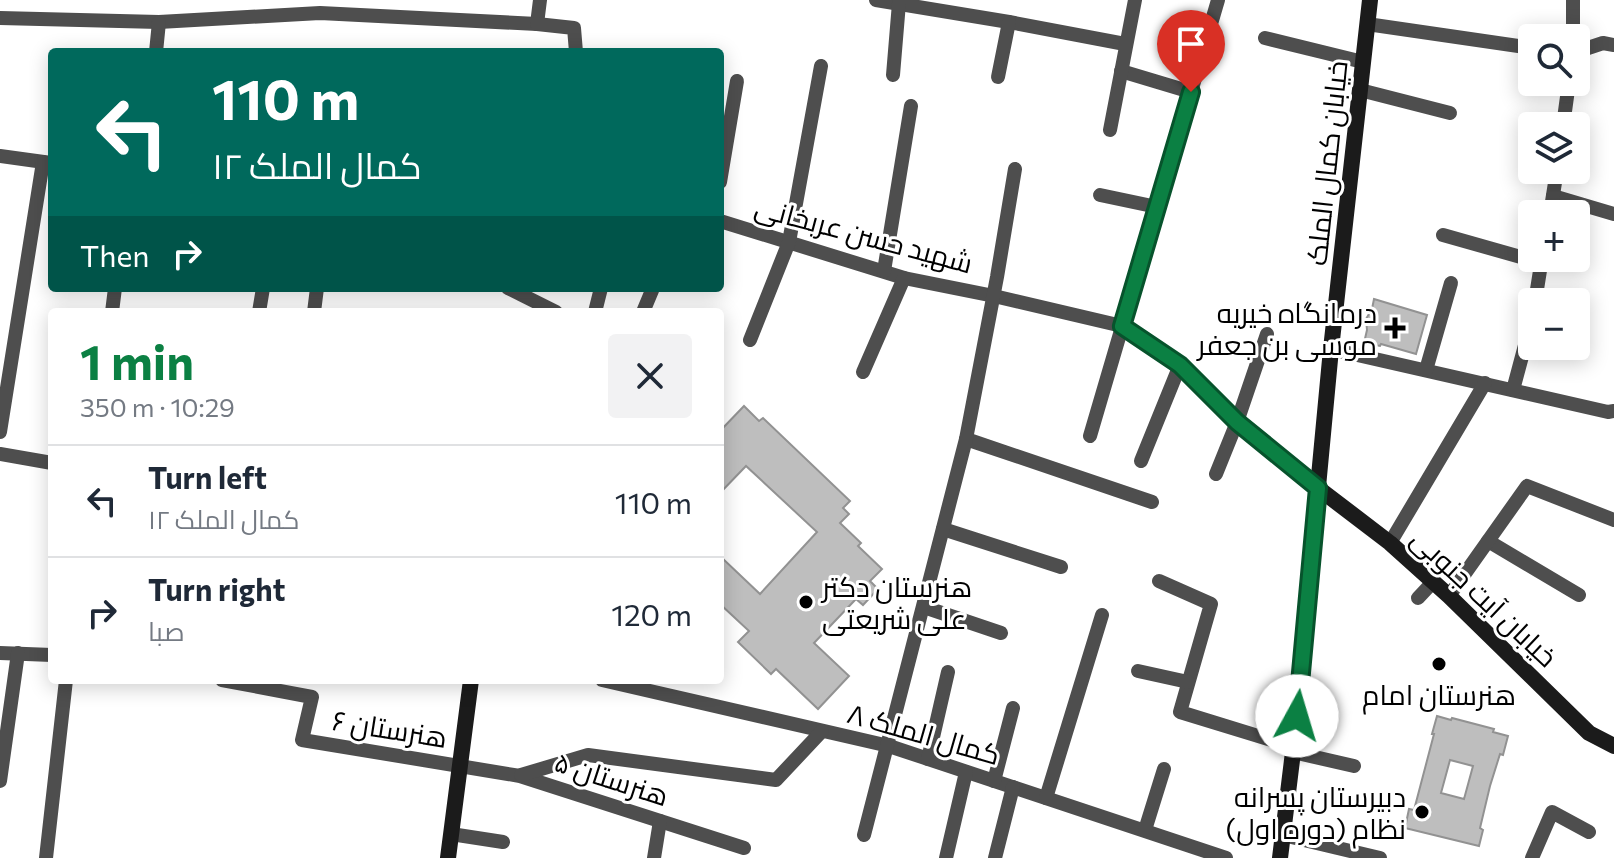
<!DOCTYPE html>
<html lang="en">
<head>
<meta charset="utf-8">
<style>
	body { margin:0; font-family:Commissioner,Cairo,sans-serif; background:#f2f2f3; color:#1f2937; height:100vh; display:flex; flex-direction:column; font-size:30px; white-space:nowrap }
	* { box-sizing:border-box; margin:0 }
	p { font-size:26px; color:#747a83 }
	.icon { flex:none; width:44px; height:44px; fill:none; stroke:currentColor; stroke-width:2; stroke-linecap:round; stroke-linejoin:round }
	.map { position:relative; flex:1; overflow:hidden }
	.drawer { position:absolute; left:48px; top:308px; width:676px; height:376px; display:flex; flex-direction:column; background:#fff; border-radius:8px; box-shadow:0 4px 20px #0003 }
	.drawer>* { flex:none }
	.hud { position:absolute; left:48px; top:48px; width:676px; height:244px; border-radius:8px; box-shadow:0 4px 20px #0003; background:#00695c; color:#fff; overflow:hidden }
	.fabs { position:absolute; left:1518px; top:24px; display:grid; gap:16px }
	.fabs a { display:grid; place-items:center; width:72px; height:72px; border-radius:8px; background:#fff; box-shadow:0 4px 20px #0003; font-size:40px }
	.pin { position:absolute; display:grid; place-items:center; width:68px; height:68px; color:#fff; margin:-82px -34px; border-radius:50% 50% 50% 0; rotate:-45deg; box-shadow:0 0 8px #0007 }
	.pin .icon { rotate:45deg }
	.me { position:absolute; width:88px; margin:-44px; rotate:6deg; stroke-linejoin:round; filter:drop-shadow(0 0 6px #0008) }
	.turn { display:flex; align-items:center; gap:28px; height:168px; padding:0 32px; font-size:36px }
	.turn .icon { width:104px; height:104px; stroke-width:2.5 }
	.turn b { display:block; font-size:56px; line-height:68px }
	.then { display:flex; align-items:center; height:76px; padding:0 32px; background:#0003; gap:16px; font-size:30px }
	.round { display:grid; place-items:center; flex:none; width:84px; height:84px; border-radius:8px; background:#f2f2f3 }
	.summary { display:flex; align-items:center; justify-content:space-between; height:136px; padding:0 32px }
	h1 { font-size:48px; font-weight:700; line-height:60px; color:#0b8043 }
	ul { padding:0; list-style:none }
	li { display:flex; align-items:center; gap:24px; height:112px; padding:0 32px; border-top:2px solid #e0e1e3 }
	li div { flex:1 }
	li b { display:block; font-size:30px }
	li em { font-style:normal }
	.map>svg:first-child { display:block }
	.building { fill:#bebebe; stroke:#929292; stroke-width:2; fill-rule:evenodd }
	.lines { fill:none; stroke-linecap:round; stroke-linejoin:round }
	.street { stroke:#4e4e4e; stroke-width:14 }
	.secondary { stroke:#1b1b1b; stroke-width:16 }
	.route-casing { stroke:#07532c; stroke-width:20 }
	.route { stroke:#0b8043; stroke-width:14 }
	.poi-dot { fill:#000; stroke:#fff; stroke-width:3 }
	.labels { text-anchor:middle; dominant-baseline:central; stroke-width:6; stroke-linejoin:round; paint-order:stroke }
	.street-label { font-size:28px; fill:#000; stroke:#fff }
	.poi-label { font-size:28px; fill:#000; stroke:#fff; text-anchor:end }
</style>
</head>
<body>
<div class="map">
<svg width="1614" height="858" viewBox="0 0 1614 858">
	<rect width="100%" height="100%" fill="#fff"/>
	<g class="building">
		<path d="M1374,299L1427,315L1416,354L1381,344L1380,346L1364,343L1367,330L1366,319L1372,309Z"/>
		<path d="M744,406L759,421L763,418L850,501L843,508L849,514L840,523L861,543L858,546L882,569L870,581L878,589L863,605L856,599L814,643L849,676L818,709L776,669L771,674L738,642L749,631L720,604V556L760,594L817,532L746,466L720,493V431Z"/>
		<path d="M1437,716L1451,720L1452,718L1494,729L1493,732L1508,736L1503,755L1500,754L1490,786L1480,828L1483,830L1479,846L1405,828L1409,809L1414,810L1434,734H1432ZM1450,760L1473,766L1464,799L1441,793Z"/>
	</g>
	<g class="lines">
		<g class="street">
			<path d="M876,0L1009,22L1125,44"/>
			<path d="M0,18L159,22L320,13L537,24L540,0"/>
			<path d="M537,24L574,28L576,52"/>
			<path d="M1367,24L1532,48"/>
			<path d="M1265,38L1363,62"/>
			<path d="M1573,38V0"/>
			<path d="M156,52L159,22"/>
			<path d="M1576,52L1603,43L1614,45"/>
			<path d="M1121,71L1191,92"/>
			<path d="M893,75L899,3"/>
			<path d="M998,77L1009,22"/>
			<path d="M1360,90L1450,113"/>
			<path d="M1563,126L1569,82"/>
			<path d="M1110,130L1135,0"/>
			<path d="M0,156L51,163"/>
			<path d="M720,182L737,81"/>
			<path d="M1100,195L1157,207"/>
			<path d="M1553,196L1614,214"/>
			<path d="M1550,214L1557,170"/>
			<path d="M720,221L904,278L994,296L1122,326L1180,365L1237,422L1318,488"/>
			<path d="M1443,235L1542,263"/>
			<path d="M884,271L911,106"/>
			<path d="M508,288L556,312"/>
			<path d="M1535,302L1542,258"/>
			<path d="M112,312L115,288"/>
			<path d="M259,312L263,288"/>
			<path d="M314,312L317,288"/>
			<path d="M595,312L601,288"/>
			<path d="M643,312L653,288"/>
			<path d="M750,340L789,242L821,66"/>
			<path d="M1331,349L1608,412L1614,411"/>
			<path d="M1426,370L1451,283"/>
			<path d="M863,372L904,278"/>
			<path d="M1513,390L1532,319"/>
			<path d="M0,432L43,162"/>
			<path d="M1090,436L1218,0"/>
			<path d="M966,439L1152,502"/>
			<path d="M0,454L52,463"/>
			<path d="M1141,461L1180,365"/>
			<path d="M1216,474L1237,422L1267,334"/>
			<path d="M943,529L1061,567"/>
			<path d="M1488,541L1579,595"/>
			<path d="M1390,543L1485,383"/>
			<path d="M1159,581L1211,604L1180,712L1294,747"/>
			<path d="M1449,596L1527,486L1614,520"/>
			<path d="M1418,598L1433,582"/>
			<path d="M924,607L1001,633"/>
			<path d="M0,653L52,655"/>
			<path d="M1138,671L1188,682"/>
			<path d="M222,680L312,697L302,740L520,776L744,848"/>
			<path d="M602,680L889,746L1226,858"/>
			<path d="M1293,752L1354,766"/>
			<path d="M928,759L948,672"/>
			<path d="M521,775L588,755L776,780L822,731"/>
			<path d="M0,781L18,653"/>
			<path d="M994,781L1013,708"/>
			<path d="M1046,798L1102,615"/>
			<path d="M1145,830L1164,769"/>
			<path d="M451,834L503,842"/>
			<path d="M864,835L966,439L997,277L1015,169"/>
			<path d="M1283,835L1380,858"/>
			<path d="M46,858L66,680"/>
			<path d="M654,858L660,821"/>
			<path d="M946,858L966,772"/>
			<path d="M995,858L1013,787"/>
			<path d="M1532,858L1552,812L1589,832"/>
		</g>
		<g class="secondary">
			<path d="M1318,488L1390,543L1449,596L1589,733L1614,746"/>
			<path d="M448,858L471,680"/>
			<path d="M1280,858L1293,752L1331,349L1370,0"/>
		</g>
	</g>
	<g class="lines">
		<defs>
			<path id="route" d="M1191,92L1122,326L1180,365L1237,422L1318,488L1297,716"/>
		</defs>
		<use href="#route" class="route-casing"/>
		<use href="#route" class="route"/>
	</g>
	<g class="poi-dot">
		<path d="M1391 316h8v8h8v8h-8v8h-8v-8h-8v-8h8z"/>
		<circle cx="806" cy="602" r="8"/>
		<circle cx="1439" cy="664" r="8"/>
		<circle cx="1422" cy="812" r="8"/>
	</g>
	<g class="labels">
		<g class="street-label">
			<text transform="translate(1326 163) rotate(-84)">خیابان کمال الملک</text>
			<text transform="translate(864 234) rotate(15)">شهید حسن عربخانی</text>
			<text transform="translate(1485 597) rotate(43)">خیابان آیت جنوبی</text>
			<text transform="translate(390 728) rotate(9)">هنرستان ۶</text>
			<text transform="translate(924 733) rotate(16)">کمال الملک ۸</text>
			<text transform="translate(612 778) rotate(18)">هنرستان ۵</text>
		</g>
		<g class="poi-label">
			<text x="1377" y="312">درمانگاه خیریه<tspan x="1377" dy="32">موسی بن جعفر</tspan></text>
			<text x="822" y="586" text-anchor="start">هنرستان دکتر<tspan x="822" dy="32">علی شریعتی</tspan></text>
			<text x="1439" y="694" text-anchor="middle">هنرستان امام</text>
			<text x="1406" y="796">دبیرستان پسرانه<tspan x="1406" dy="32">نظام (دوره اول)</tspan></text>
		</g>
	</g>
</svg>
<div class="fabs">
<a><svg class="icon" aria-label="search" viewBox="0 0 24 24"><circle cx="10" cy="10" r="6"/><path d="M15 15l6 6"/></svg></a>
<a><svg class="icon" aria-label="layers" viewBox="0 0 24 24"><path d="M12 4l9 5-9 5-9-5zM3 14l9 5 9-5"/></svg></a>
<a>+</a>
<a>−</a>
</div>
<div class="pin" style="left:1191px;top:92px;background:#d93025"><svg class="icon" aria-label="arrive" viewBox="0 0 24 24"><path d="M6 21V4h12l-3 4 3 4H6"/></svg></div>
<svg class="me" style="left:1297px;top:716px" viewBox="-20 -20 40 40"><circle r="19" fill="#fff"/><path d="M0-13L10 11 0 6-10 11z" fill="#0b8043"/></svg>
<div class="hud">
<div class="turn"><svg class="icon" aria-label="left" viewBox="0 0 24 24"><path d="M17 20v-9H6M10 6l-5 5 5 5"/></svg><div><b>110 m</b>کمال الملک ۱۲</div></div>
<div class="then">Then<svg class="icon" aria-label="right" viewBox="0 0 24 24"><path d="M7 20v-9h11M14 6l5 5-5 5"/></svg></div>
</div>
<section class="drawer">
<div class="summary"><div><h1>1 min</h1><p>350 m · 10:29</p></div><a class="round"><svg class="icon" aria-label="close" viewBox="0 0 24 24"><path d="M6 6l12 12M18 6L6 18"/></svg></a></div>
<ul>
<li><svg class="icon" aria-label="left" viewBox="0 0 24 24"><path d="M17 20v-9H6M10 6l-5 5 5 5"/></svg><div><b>Turn left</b><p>کمال الملک ۱۲</p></div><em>110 m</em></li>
<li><svg class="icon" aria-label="right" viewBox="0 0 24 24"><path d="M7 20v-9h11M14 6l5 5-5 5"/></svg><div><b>Turn right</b><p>صبا</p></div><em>120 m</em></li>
</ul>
</section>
</div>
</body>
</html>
